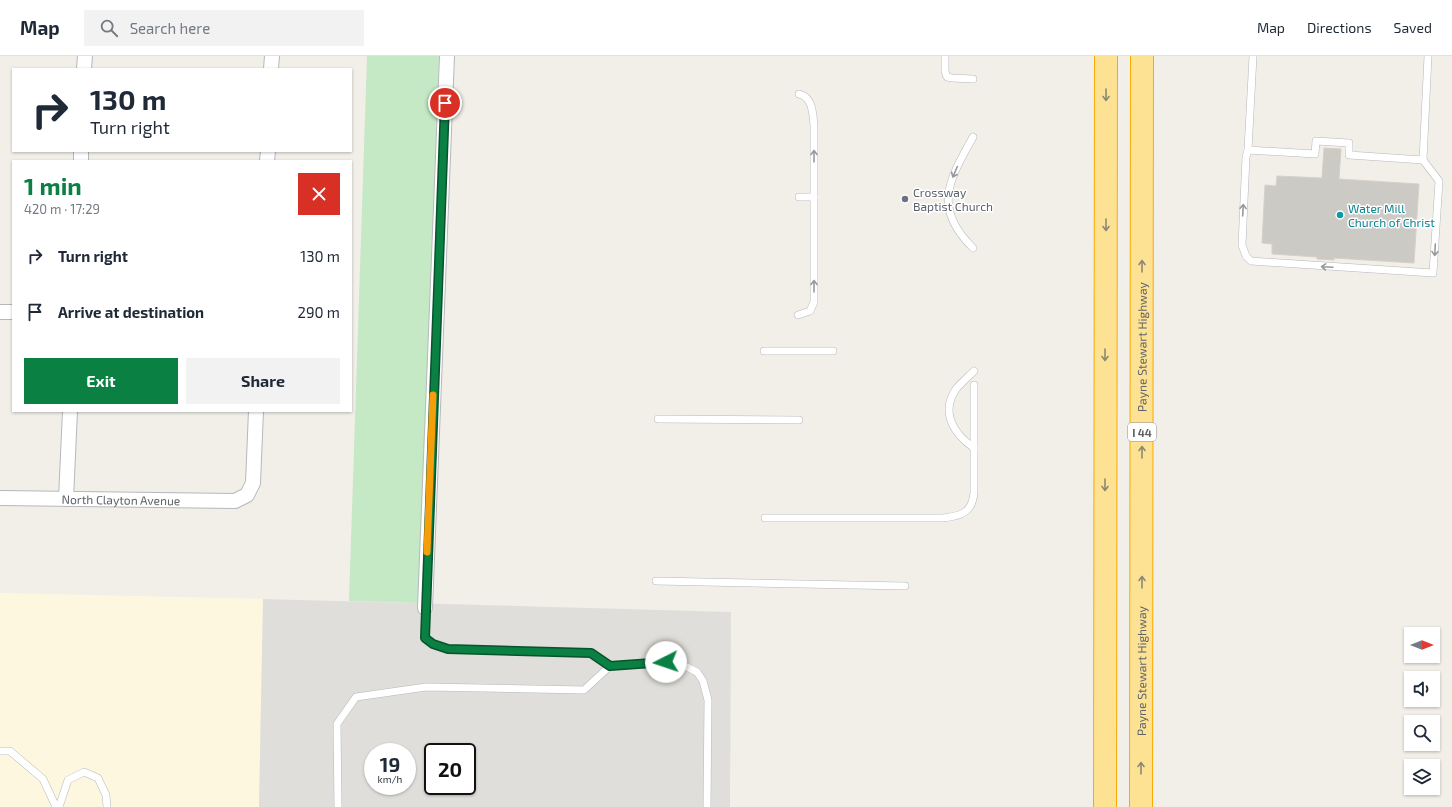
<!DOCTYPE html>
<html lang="en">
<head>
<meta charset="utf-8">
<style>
	body { margin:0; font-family:"Exo 2",sans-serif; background:#f2f2f3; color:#1f2937; height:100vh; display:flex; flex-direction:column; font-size:15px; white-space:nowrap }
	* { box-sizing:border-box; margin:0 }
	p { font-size:13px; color:#747a83 }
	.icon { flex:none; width:22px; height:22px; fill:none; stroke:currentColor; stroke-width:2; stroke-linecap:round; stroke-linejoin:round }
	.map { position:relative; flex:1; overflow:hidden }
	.side { position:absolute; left:12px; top:104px; width:340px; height:252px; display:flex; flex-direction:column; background:#fff; border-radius:0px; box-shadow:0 1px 3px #0004 }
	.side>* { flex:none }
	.banner { position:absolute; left:12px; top:12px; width:340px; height:84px; border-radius:0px; box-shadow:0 1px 3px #0004; background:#fff; color:#1f2937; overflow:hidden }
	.needle { width:26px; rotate:90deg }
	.fabs { position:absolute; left:1404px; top:571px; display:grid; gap:8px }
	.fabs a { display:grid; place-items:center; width:36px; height:36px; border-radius:0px; background:#fff; box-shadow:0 1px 3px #0004; font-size:20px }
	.speed { position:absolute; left:364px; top:687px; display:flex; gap:8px; font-size:20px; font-weight:700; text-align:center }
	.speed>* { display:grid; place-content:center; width:52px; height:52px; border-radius:50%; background:#fff; box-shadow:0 1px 3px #0004; line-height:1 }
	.speed small { font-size:10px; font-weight:400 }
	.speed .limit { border:2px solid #111; border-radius:6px; background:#fff; color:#111 }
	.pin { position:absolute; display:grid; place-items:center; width:34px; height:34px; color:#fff; margin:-17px; border:2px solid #fff; border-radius:50%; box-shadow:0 1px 4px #0007 }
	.me { position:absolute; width:44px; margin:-22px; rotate:266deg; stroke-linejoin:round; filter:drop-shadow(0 0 3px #0008) }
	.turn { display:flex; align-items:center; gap:14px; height:84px; padding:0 12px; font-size:18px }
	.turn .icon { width:52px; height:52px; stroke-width:2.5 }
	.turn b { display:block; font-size:28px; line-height:34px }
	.round { display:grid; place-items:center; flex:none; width:42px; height:42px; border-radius:0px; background:#f2f2f3 }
	.head { display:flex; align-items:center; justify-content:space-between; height:68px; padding:0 12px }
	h1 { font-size:24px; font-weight:700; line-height:30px; color:#0b8043 }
	.button { display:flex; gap:8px; margin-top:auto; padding:8px 12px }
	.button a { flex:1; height:46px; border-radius:0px; background:#0b8043; color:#fff; font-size:16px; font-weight:700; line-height:46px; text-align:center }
	.button a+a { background:#f2f2f3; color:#1f2937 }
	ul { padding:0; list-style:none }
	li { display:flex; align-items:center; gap:12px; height:56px; padding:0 12px }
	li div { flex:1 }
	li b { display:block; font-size:15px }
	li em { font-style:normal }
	header { display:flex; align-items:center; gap:24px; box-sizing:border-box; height:56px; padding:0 20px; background:#fff; border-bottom:1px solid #e0e1e3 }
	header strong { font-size:19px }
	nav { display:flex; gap:22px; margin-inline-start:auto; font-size:14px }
	.search { width:280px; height:36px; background:#f2f2f3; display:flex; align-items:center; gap:10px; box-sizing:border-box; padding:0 14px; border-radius:0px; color:#747a83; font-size:15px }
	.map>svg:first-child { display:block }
	.commercial { fill:#fef7e0 }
	.industrial { fill:#e0deda; fill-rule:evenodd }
	.green { fill:#c5e8c5 }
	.building { fill:#cccac5; stroke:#d6d1c6 }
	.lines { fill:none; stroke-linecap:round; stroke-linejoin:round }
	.lane-casing { stroke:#b5b8bc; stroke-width:8 }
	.street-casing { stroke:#b5b8bc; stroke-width:16 }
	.highway-casing { stroke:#f9ab00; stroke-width:24 }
	.lane { stroke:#fff; stroke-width:7 }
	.street { stroke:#fff; stroke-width:14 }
	.highway { stroke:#fde293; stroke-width:22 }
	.oneway { stroke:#8e8975 }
	.oneway2 { stroke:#979a9d }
	.route-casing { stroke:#07532c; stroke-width:10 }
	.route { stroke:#0b8043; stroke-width:7 }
	.slow { stroke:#f59e0b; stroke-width:7 }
	.worship-dot { fill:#6b7280; stroke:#fff; stroke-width:1.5 }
	.culture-dot { fill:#0f9aa8; stroke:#fff; stroke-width:1.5 }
	.labels { text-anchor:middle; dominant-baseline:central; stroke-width:3; stroke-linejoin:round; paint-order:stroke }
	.shield { fill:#fff; stroke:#8f9295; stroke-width:1 }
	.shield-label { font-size:11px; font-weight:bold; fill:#5f6368 }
	.worship-label { font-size:12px; fill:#5b616d; stroke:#fff; text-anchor:start }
	.culture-label { font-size:12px; fill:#0d838f; stroke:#fff; text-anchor:start }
	.street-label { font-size:12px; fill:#5f6368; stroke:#fff }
</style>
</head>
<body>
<header>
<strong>Map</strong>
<div class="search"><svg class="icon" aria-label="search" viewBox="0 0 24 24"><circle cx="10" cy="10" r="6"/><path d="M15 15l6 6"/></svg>Search here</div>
<nav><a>Map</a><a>Directions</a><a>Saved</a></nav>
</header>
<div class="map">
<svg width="1452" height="751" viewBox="0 0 1452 751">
	<rect width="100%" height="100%" fill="#f1efe8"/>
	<path class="commercial" d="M0,537L263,543L259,751H0Z"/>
	<path class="industrial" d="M263,543L731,556L730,751H259ZM373,696H407V730H373ZM433,696H467V730H433Z"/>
	<path class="green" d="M367,0H439L418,547L349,545Z"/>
	<path class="building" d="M1324,92L1341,93L1339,123L1419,128L1414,207L1334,202V204L1317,203V201L1272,198V188L1262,187L1265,129L1276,130L1277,120L1322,122Z"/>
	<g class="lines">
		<defs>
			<g id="lane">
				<path d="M945,0V15L947,21L952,22L973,23"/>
				<path d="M1253,0L1248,94L1315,98L1316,85L1349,87V99L1423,104L1428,0"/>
				<path d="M973,81C949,124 932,152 973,192"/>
				<path d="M1248,94L1246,101L1242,189L1246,200L1251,205L1433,217L1439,125L1423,104"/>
				<path d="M799,141H814"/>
				<path d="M798,259L810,255L814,246V70C813,59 813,41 799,38"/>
				<path d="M764,295H833"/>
				<path d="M974,315C968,321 961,327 956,333C940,357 954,378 974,392"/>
				<path d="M658,363L799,364"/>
				<path d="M765,462H943C961,460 972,457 974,437V329"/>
				<path d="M656,525L905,530"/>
				<path d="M425,552V582L433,588L448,593L591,597L610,610"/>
				<path d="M0,695H10L43,723L56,751"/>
				<path d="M59,751L68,724L84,716L98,722L106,739L107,751"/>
				<path d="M338,751L337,668L356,641L426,631L584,634L610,610L666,606L687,611L697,616L703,625L708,644L707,751"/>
			</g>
			<g id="street">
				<path d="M84,13L85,0"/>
				<path d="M271,13L272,0"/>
				<path d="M81,105V95"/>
				<path d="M267,105L268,95"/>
				<path d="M0,256H13"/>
				<path id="s1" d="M0,442L235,445L247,439L253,427L256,355"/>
				<path d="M66,443L70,355"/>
				<path d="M425,552L447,0"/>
			</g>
			<g id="highway">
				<path d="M1105,751L1106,0"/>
				<path id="s2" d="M1141,751L1142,0"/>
			</g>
		</defs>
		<use href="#lane" class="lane-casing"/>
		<use href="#street" class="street-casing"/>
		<use href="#highway" class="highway-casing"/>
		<use href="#lane" class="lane"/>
		<use href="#street" class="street"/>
		<use href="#highway" class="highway"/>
	</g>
	<defs><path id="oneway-shaft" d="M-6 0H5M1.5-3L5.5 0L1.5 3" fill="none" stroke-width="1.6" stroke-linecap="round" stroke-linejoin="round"/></defs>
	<g class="oneway">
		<use href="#oneway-shaft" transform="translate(1106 39) rotate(90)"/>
		<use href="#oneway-shaft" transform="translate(1106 169) rotate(90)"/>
		<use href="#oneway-shaft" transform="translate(1142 210) rotate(-90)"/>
		<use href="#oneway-shaft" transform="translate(1105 299) rotate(90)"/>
		<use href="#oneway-shaft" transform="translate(1142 396) rotate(-90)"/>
		<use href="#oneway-shaft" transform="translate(1105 429) rotate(90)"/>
		<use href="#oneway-shaft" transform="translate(1142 526) rotate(-90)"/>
		<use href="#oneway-shaft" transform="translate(1141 712) rotate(-90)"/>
	</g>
	<g class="oneway2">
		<use href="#oneway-shaft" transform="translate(814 100) rotate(-90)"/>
		<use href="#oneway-shaft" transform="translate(955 116) rotate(113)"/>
		<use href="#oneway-shaft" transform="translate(1243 154) rotate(-87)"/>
		<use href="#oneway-shaft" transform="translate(1435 194) rotate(93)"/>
		<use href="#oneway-shaft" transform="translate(1327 211) rotate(-177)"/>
		<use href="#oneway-shaft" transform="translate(814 230) rotate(-90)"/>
	</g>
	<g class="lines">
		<defs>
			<path id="route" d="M445,47L425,582L433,588L448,593L591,597L610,610L666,606"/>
		</defs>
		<use href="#route" class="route-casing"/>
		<use href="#route" class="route"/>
		<path class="slow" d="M427,496L433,339"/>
	</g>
	<circle class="worship-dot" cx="905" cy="143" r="4"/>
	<circle class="culture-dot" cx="1340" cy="159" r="4"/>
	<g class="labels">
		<rect class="shield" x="1128" y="367" width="28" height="18" rx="3"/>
		<g class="shield-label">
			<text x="1142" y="376">I 44</text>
		</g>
		<g class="worship-label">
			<text x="913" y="136">Crossway<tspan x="913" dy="14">Baptist Church</tspan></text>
		</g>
		<g class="culture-label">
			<text x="1348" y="152">Water Mill<tspan x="1348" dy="14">Church of Christ</tspan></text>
		</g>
		<g class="street-label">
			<text stroke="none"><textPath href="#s2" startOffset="460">Payne Stewart Highway</textPath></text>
			<text stroke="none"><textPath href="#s1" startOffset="121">North Clayton Avenue</textPath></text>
			<text stroke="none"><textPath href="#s2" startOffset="136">Payne Stewart Highway</textPath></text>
		</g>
	</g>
</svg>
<div class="fabs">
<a><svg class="needle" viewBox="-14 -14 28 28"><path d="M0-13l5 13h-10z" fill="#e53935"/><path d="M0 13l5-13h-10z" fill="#747a83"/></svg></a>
<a><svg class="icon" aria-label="sound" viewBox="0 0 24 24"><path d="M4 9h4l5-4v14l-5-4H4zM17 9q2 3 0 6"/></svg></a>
<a><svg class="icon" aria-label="search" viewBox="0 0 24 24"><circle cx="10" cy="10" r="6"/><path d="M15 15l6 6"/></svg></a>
<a><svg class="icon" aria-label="layers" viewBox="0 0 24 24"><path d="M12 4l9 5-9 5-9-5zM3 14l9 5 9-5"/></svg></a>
</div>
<div class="speed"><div>19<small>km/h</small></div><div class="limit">20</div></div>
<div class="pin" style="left:445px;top:47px;background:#d93025"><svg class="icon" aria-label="arrive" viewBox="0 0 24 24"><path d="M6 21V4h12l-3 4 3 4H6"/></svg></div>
<svg class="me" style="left:666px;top:606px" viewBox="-20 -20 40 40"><circle r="19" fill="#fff"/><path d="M0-13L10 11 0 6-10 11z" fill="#0b8043"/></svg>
<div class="banner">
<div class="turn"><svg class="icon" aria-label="right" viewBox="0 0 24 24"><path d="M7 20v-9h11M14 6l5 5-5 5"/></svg><div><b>130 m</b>Turn right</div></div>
</div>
<section class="side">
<div class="head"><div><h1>1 min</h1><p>420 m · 17:29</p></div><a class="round" style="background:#d93025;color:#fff"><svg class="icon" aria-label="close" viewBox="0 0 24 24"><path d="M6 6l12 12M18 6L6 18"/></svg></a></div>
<ul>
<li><svg class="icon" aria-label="right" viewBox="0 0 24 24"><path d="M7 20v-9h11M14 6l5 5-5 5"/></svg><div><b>Turn right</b></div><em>130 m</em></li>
<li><svg class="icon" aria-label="arrive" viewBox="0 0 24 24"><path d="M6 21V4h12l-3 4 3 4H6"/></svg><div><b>Arrive at destination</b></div><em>290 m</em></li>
</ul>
<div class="button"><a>Exit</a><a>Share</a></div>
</section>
</div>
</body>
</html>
